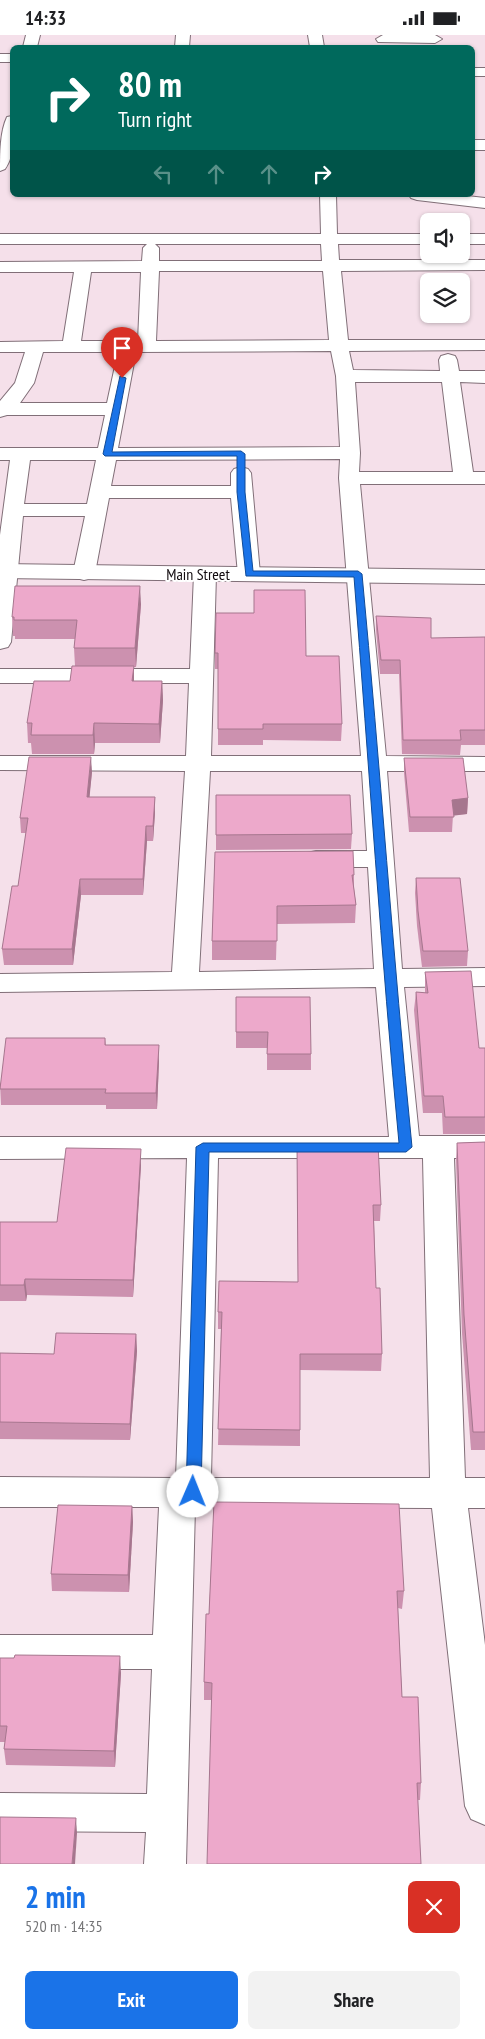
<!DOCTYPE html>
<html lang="en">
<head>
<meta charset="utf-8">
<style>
	body { margin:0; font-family:"PT Sans Narrow",sans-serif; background:#f2f2f2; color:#202124; height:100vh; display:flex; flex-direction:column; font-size:19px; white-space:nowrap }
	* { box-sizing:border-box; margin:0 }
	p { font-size:16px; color:#757577 }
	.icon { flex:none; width:28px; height:28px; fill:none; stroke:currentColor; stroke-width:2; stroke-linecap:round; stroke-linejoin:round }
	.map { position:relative; height:1829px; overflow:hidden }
	.panel { display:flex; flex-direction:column; background:#fff; flex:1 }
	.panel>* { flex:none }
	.hud { position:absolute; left:10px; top:10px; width:465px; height:152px; border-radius:8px; box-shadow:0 1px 4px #0004; background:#00695c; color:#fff; overflow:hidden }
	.tools { position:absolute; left:420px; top:178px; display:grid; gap:10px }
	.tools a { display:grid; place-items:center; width:50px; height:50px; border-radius:8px; background:#fff; box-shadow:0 1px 4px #0004; font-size:25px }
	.pin { position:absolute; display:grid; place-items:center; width:42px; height:42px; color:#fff; margin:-51px -21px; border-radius:50% 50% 50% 0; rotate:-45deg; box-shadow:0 0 5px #0007 }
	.pin .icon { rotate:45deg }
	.me { position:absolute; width:55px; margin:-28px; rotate:1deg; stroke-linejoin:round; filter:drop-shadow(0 0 4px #0008) }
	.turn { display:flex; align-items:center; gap:18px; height:105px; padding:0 25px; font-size:22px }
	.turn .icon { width:65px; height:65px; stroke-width:2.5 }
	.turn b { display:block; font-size:35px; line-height:42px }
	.lanes { display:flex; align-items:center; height:48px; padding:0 25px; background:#0003; justify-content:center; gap:25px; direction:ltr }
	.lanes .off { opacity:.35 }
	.round { display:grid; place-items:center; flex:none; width:52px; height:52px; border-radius:8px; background:#f2f2f2 }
	.headline { display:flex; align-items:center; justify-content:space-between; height:85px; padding:0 25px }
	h1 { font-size:30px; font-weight:600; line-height:38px; color:#1a73e8 }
	.cta { display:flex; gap:10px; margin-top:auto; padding:10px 25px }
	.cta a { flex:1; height:58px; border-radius:8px; background:#1a73e8; color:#fff; font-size:20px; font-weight:600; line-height:58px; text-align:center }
	.cta a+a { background:#f2f2f2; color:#202124 }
	.status { display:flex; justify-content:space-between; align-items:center; height:35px; padding:0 25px; background:#fff; direction:ltr }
	.status svg { height:14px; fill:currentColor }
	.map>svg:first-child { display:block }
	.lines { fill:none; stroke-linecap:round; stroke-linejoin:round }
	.minor-casing { stroke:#816f78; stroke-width:2 }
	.tertiary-casing { stroke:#816f78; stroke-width:2 }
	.minor { fill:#fff; fill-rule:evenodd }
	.tertiary { fill:#fff; fill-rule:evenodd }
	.wall { fill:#cc91af }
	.shaded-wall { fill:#a6768e }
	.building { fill:#eda9cb; stroke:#a6768e }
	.route { fill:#1a73e8; stroke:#114b97 }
	.labels { text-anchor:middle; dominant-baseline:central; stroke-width:4; stroke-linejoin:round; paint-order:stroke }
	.far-street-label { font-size:16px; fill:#120b0f; stroke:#fff }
</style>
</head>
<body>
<div class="status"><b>14:33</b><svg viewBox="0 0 49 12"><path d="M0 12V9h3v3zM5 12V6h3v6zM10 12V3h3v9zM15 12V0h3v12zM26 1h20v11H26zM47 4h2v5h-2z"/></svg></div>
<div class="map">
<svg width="485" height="1829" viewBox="0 0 485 1829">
	<rect width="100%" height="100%" fill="#f5e0ea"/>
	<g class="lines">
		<defs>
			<g id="minor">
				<path d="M26,0H40L37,12H23Z"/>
				<path d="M176,0H190L189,12H175Z"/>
				<path d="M308,0H322L324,12H310Z"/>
				<path d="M383,0H435L442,4L435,8L378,7L376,4Z"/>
				<rect x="0" y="19" width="12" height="8"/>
				<rect x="472" y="33" width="13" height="8"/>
				<path d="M12,81C14,96 15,120 5,134L0,136C0,118 0,97 7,82Z"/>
				<rect x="472" y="105" width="13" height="10"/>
				<path d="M320,160H336L337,199H429V209H338L339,225H485V235L341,236L348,305H485V315L349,316L353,335L440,336L439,325L441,321L448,319L455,321L457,325L459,336H485V348L460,347L473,437H485V449H360L386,721L485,722V736H387L402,934L485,933V951L404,952L419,1101H485V1123H454L465,1443H485V1473H468L485,1610V1790L471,1784L465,1771L432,1473L195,1472L186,1829H144L146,1797L0,1796V1758L147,1759L152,1634H0V1600H153L159,1472H0V1442L176,1443L187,1123L0,1124V1102H389L376,952L0,957V939L172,937L185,736L0,735V721H186L189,648H0V634H190L194,539L197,534L205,532L213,534L216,539L211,721H361L339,443L340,424L116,425L111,451H231V438L234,434L241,432L248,434L251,438L260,539L257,544L249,546L241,544L238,539L231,463H109L95,538L92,543L84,545L76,543L73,538L85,481H23L11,607L8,612L0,614V500L10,425H0V413H98L105,380H7L0,382V366L15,348L25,317H0V307L63,306L74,237H0V227L142,226L143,213L147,209H0V199H321ZM155,209H321L322,226H159V213ZM159,236H323L329,305L156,306ZM91,237H141L138,306H81ZM331,316L336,341L340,412L118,413L136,317ZM43,317H118L107,368H20L34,348ZM355,347H442L453,437H359L360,418ZM30,425H96L87,469H24ZM210,736H362L367,816H316L307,818L303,824L307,830L316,832H368L374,934L199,937ZM218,1123H423L430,1443H211Z"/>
				<path d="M409,160H458L485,163V173L417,165L411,163Z"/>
				<rect x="461" y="199" width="24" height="10"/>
			</g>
			<path id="tertiary" d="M0,529L485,535V549L0,543Z"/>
		</defs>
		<use href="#minor" class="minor-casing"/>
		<use href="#tertiary" class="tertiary-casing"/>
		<use href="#minor" class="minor"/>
		<use href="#tertiary" class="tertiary"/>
	</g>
	<g class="wall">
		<path d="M141,569L136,632H134V646H162L163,665L160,708H95L94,719H32L31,708H28L27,688L70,646L75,631L74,613L75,604H15V601H13L12,582Z"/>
		<path d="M376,581L431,603L485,602V710H461L460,720L402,719L399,639H380L376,595Z"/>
		<path d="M215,618L306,621L342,689L341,706L263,705V710H218V634H215Z"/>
		<path d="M404,723L468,763L467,779L453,780L452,797H409L404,738Z"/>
		<path d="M92,737L89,762H155V778L153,806H147L143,860H81L73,930H4L2,914L18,851L26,798H21L20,783Z"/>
		<path d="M216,760L352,799L351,814L216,815Z"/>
		<path d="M215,817L354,840V853L356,870L355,888L277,889L276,925H212V906Z"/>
		<path d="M416,843L468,916L467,931L422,932L417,891L415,858Z"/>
		<path d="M425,937L479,1013H485V1099H443L442,1078H423L414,975L416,957L425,958Z"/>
		<path d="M236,962L311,1019V1035H267V1013H236Z"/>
		<path d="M105,1003L106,1010L159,1026L157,1074H106V1070H1L0,1048Z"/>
		<path d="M485,1107V1415H471L462,1298L456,1125L457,1108Z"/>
		<path d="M297,1109L381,1170L380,1186H374L376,1253L382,1319L381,1336L300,1335V1411L218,1410L221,1294H218V1277L298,1247Z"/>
		<path d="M141,1130L133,1262L27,1260L26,1266H0V1187H57Z"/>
		<path d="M136,1299L137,1316L130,1405L0,1404V1318L54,1319Z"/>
		<path d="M214,1467L404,1556L402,1574L398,1573L402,1662L421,1748L420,1765H418L212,1665H204V1647L209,1579Z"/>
		<path d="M132,1471L133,1487L129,1557L52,1556L51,1539Z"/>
		<path d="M0,1623L121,1638L115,1732L6,1730L4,1714L5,1707H0Z"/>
	</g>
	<g class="shaded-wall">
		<path d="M140,551L141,569L136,632L135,613Z"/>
		<path d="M134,631V650L132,646Z"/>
		<path d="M162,646L163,665L160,708L159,689Z"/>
		<path d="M94,688L95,708L94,719L93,700Z"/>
		<path d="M91,722L92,737L88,778L87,762Z"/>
		<path d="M155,762V778L153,806V791Z"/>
		<path d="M468,763L467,779L451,781L452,765Z"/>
		<path d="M146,791L147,806L143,860V844Z"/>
		<path d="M80,844L81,860L73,930L72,914Z"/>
		<path d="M159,1010V1026L157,1074L156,1058Z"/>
		<path d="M141,1114V1130L133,1262V1245Z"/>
		<path d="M25,1244L27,1260L26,1266L24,1250Z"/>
		<path d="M136,1299L137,1316L130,1405V1389Z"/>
		<path d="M132,1471L133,1487L129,1557L128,1540Z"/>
		<path d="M120,1621L121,1638L115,1732L114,1716Z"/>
		<path d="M76,1783L77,1798L75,1829H72Z"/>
	</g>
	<g class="building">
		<path d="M15,551H140L135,613H74L77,585H14V582H12Z"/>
		<path d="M254,555H305L306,621H339L342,689H263V694H218V618H215L216,578H254Z"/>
		<path d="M376,581L431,583V603L485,602V695H460L461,705H403L400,625H381Z"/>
		<path d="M72,631H134L132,646H162L159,689L94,688L93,700H31L32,688H27L34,646H70Z"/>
		<path d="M29,722H91L87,762H155L153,791H146L143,844H80L72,914H2L12,851H18L28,783H20Z"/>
		<path d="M404,723H463L468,763L452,765L454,782H410Z"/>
		<path d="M216,760H350L352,799L216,800Z"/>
		<path d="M353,816L354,840H352L356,870L277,871V906H212L215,817Z"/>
		<path d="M416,843H460L468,916H423L418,876Z"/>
		<path d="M471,936L479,1013H485V1082H445L443,1061H424L416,957L428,958L425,937Z"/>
		<path d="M236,962H310L311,1019H267L268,997H236Z"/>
		<path d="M6,1003H105V1010H159L156,1058H105L106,1054H0Z"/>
		<path d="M485,1107V1397H473L464,1280L457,1108Z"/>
		<path d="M297,1109H378L381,1170H373L376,1253H380L382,1319H300V1395L218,1394L222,1277H218L219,1246L298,1247Z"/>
		<path d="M66,1113L141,1114L133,1245L25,1244L24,1250H0V1187H57Z"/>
		<path d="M56,1298L136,1299L130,1389L0,1387V1318L54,1319Z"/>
		<path d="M214,1467L399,1469L404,1556H397L402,1662H418L421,1748H417L421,1829H207L212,1648L204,1647L206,1579H209Z"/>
		<path d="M58,1470L132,1471L128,1540L51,1539Z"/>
		<path d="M15,1620L120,1621L114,1716L4,1714L7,1691H0V1623H14Z"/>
		<path d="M0,1782L76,1783L72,1829H0Z"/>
	</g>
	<path class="route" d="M120,341L126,343L112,417L241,416L245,419V457L253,536H358L362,539C380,730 393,921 412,1112L406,1117H209L201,1457L198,1461L193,1463L188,1461L186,1457L196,1112L203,1108H399C381,919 369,730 354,542L246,541L237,457V421H105L103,419Z"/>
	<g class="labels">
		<g class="far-street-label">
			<text x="198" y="539">Main Street</text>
		</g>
	</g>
</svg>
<div class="tools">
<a><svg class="icon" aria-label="sound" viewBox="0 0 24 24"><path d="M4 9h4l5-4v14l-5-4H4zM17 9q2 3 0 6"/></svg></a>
<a><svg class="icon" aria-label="layers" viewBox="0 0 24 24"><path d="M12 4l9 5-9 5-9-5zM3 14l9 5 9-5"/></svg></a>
</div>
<div class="pin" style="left:122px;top:343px;background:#d93025"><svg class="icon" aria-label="arrive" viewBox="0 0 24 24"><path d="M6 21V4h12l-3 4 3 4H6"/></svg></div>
<svg class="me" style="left:193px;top:1457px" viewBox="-20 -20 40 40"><circle r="19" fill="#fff"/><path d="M0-13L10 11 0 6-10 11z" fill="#1a73e8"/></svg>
<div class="hud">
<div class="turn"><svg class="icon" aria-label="right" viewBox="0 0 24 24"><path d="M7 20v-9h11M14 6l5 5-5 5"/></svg><div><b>80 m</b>Turn right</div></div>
<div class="lanes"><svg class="icon off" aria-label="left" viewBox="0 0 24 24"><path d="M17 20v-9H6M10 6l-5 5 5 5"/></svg><svg class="icon off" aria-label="ahead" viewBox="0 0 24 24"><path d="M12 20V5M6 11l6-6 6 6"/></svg><svg class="icon off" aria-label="ahead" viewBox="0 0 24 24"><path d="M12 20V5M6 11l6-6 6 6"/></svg><svg class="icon" aria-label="right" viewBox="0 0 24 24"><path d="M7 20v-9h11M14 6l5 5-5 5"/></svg></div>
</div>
</div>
<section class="panel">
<div class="headline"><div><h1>2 min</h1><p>520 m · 14:35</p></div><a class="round" style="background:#d93025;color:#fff"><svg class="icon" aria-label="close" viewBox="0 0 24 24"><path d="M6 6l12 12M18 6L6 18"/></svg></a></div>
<div class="cta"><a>Exit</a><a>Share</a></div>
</section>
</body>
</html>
